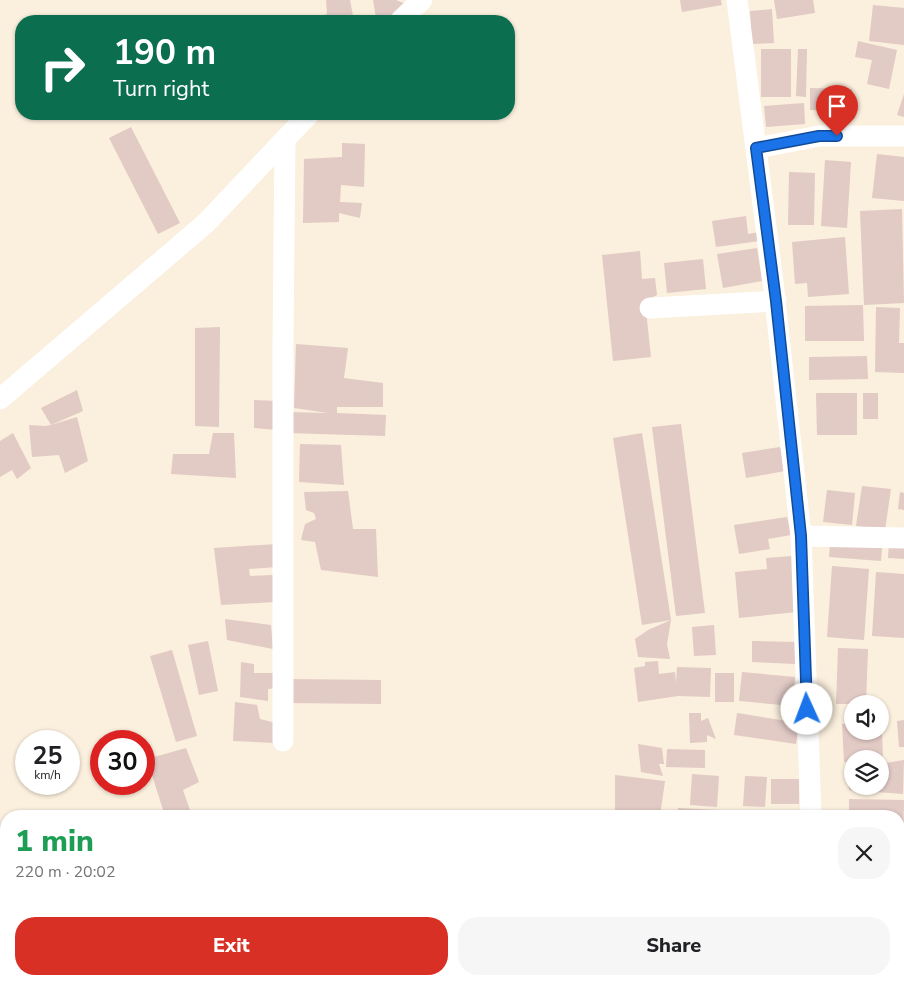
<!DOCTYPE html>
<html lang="en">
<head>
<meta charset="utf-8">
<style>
	body { margin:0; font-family:"Nunito Sans",sans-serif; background:#f6f6f6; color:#202124; height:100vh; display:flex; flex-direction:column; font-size:19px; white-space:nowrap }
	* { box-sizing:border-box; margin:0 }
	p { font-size:16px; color:#757577 }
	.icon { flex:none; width:28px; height:28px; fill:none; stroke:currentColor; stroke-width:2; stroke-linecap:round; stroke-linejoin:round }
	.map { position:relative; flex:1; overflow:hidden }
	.drawer { position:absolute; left:0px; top:810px; width:905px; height:175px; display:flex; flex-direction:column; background:#fff; border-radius:20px 20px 0 0; box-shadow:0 1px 4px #0004 }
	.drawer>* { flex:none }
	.guide { position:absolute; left:15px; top:15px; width:500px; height:105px; border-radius:20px; box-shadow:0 1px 4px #0004; background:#0b6e4f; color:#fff; overflow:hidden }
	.fabs { position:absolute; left:844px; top:695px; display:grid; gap:10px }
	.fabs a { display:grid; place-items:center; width:45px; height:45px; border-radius:50%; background:#fff; box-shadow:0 1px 4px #0004; font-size:25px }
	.speed { position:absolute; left:15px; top:730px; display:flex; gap:10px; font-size:25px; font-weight:700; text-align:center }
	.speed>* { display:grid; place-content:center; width:65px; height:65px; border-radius:50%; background:#fff; box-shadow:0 1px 4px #0004; line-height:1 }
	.speed small { font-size:12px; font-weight:400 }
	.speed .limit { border:8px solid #d22; background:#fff; color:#111 }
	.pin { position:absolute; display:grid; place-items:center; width:42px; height:42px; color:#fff; margin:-51px -21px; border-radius:50% 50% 50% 0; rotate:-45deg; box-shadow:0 0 5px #0007 }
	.pin .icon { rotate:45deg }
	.me { position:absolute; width:55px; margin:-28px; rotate:358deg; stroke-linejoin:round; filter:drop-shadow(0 0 4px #0008) }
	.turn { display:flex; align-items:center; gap:18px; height:105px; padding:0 15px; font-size:22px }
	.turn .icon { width:65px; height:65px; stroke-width:2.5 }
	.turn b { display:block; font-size:35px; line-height:42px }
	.round { display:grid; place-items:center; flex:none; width:52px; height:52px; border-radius:20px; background:#f6f6f6 }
	.head { display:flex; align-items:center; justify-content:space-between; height:85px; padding:0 15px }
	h1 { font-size:30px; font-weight:800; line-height:38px; color:#1e9e55 }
	.action { display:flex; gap:10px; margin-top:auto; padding:10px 15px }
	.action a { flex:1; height:58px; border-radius:20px; background:#d93025; color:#fff; font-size:20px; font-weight:800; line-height:58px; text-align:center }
	.action a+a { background:#f6f6f6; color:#202124 }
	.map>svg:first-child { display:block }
	.building { fill:#e2cac5 }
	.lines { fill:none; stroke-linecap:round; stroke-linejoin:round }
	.street { stroke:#fff; stroke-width:21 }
	.route-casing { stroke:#114b97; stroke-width:12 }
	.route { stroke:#1a73e8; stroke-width:9 }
</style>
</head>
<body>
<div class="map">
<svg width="904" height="985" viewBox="0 0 904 985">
	<rect width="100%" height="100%" fill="#fbefdd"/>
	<g class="building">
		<path d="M326,0H350L354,21H302L327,14Z"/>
		<path d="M373,0H396L406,4L389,21H364L376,18Z"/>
		<path d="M680,0H721L722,5L682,12Z"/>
		<path d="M774,0H813L815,13L777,19Z"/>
		<path d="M873,5L904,8V45L869,41Z"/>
		<path d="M772,9L774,43L752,44L750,11Z"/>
		<path d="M858,41L897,50L889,89L867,84L872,60L855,57Z"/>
		<rect x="761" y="49" width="30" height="48"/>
		<path d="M798,49H807L806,97L796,96Z"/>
		<path d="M810,88L852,89V111L810,110Z"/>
		<path d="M904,94V117L897,115Z"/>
		<path d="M804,103L805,124L766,127L764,106Z"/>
		<path d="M131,127L180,223L158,234L109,138Z"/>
		<path d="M342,143L365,144L364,187L341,185L340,202L362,203L360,218L339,213V222L303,223L304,159L342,157Z"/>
		<path d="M877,154L904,157V201L872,198Z"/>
		<path d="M825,160L851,162L847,228L821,226Z"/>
		<path d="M789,172L815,173L814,225H788Z"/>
		<path d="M902,209L904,303L864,305L860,211Z"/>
		<path d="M746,216L748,234L759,232L760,241L716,247L712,221Z"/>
		<path d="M845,237L849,294L808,297L807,283L795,284L792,242Z"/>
		<path d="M757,248L762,281L723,288L717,254Z"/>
		<path d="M640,251L642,279L655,278L657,295L645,301L651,357L613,361L602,255Z"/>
		<path d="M703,259L706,289L667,293L664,263Z"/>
		<path d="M863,305L864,341H805V306Z"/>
		<path d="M876,307L900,308L899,343H904V373L875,372Z"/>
		<path d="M220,327L219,427L195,426V328Z"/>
		<path d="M296,344L348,348L344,378L383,383V407H337V413L386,415L385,436L287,433V412L328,413L294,408Z"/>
		<path d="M867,356L868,379L809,380V357Z"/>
		<path d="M77,390L83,411L51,425L77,417L88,461L65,473L59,455L32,457L29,425L45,426L51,425L41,408Z"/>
		<path d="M816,393H857V435H817Z"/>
		<rect x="863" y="393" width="15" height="26"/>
		<path d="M254,400L277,401V430L254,428Z"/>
		<path d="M681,424L705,613L676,616L652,427Z"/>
		<path d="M13,433L31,468L17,479L12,470L0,477V441Z"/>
		<path d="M213,433H234L236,478L171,474L173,454H209Z"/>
		<path d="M642,433L671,620L642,625L613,438Z"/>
		<path d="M300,444L341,445L344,485L299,482Z"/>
		<path d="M780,447L785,471L746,478L742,453Z"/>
		<path d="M862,486L891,489L885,530L856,526Z"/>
		<path d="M827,490L855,493L852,525L823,522Z"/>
		<path d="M348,491L353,529H376L378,577L321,570L315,542L301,540L305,524L316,519L314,513L306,510L304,492Z"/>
		<path d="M900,492L904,493V510L898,509Z"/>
		<path d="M787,517L791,535L768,539L770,549L739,554L734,525Z"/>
		<path d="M889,543L904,544V559L888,558Z"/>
		<path d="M277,544L276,567L249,569L250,576L274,575L275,602L221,605L214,548Z"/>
		<path d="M830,544L882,548L881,561L829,557Z"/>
		<path d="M792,556L797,612L739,618L735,572L767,569L766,558Z"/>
		<path d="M832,566L869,569L864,640L827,637Z"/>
		<path d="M876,572L904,574V638L872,636Z"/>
		<path d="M225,619L271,625L273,649L227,640Z"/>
		<path d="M671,620L667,644L670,659L638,657L635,639L648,630Z"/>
		<path d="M714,625L716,655L694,656L692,627Z"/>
		<path d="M208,641L218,691L199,695L188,645Z"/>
		<path d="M752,641L796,642L795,664L752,662Z"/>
		<path d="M838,648L868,649L866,704H836Z"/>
		<path d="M172,650L197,736L176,742L150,656Z"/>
		<path d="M658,661L659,674L675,672L676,683L677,667L711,668L710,697L678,696L638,702L634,668L645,666V662Z"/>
		<path d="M241,662L254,664V673H274L276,688L268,689V701L240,697Z"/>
		<path d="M742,672L795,677L793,706L739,701Z"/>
		<rect x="715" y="673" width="19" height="29"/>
		<path d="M287,679L381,680V704L287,703Z"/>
		<path d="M235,702L257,705L260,719L276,723L275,743L233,741Z"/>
		<path d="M689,713H701V721L708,718L716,739L707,735V742L690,743Z"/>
		<path d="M737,713L799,723L796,744L734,735Z"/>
		<path d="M904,720V747H899L897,721Z"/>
		<path d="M852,723V731H880V727H882L883,760L880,761V759H852V762H844L842,724Z"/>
		<path d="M638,744L662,748L664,764H659L663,776L641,772Z"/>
		<path d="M186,748L199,782L183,790L192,816H165L147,759Z"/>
		<path d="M667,749L705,750V768L666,767Z"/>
		<path d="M904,760L903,794L849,790L848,769L852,768V786H880V764Z"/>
		<path d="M692,774L719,776L717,807L690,805Z"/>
		<path d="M615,775L665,781L660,816H615Z"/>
		<path d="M745,776L767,777L765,807L743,806Z"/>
		<rect x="771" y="779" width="28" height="25"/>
		<path d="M849,799L904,800L903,842H899V816H849Z"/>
		<path d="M678,808L720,810V816H678Z"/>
		<path d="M739,811L771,815L770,816H738Z"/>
		<path d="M899,847L904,848V877H899Z"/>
		<rect x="899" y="880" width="5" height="23"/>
		<path d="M903,977L904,985H888L887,982Z"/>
		<path d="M526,979H567L564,985H536Z"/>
		<path d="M590,979H613L612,985Z"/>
		<path d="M618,979H637L636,985H618Z"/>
		<path d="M757,979H797L798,985L757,982Z"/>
		<path d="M841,979H881L880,985H841Z"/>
	</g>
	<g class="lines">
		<g class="street">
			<path d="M737,0L773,282L801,536L811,816"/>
			<path d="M400,21L422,0"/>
			<path d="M757,148L819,136H904"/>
			<path d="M650,308L776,301"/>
			<path d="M0,399L206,223L309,114"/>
			<path d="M801,536L904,538"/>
			<path d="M283,741V346L285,139"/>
			<path d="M819,979V985"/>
		</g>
	</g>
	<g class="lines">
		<defs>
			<path id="route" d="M807,709L801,536L776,301L756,148L819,136H837"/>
		</defs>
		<use href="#route" class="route-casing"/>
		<use href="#route" class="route"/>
	</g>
</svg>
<div class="fabs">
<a><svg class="icon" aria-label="sound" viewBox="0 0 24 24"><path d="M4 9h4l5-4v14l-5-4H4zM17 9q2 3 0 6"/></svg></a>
<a><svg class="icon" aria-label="layers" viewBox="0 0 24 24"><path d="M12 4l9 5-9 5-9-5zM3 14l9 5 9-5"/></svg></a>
</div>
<div class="speed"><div>25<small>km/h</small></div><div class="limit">30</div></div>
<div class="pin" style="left:837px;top:136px;background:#d93025"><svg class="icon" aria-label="arrive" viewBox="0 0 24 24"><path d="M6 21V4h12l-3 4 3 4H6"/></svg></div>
<svg class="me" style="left:807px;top:709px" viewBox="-20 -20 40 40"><circle r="19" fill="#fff"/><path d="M0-13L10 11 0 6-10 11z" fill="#1a73e8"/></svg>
<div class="guide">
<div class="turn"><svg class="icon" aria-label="right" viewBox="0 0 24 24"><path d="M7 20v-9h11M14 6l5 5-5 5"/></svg><div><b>190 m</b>Turn right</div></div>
</div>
<section class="drawer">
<div class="head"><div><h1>1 min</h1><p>220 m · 20:02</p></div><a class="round"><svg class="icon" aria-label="close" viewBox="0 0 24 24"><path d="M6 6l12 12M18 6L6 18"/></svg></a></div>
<div class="action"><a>Exit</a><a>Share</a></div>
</section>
</div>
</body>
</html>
